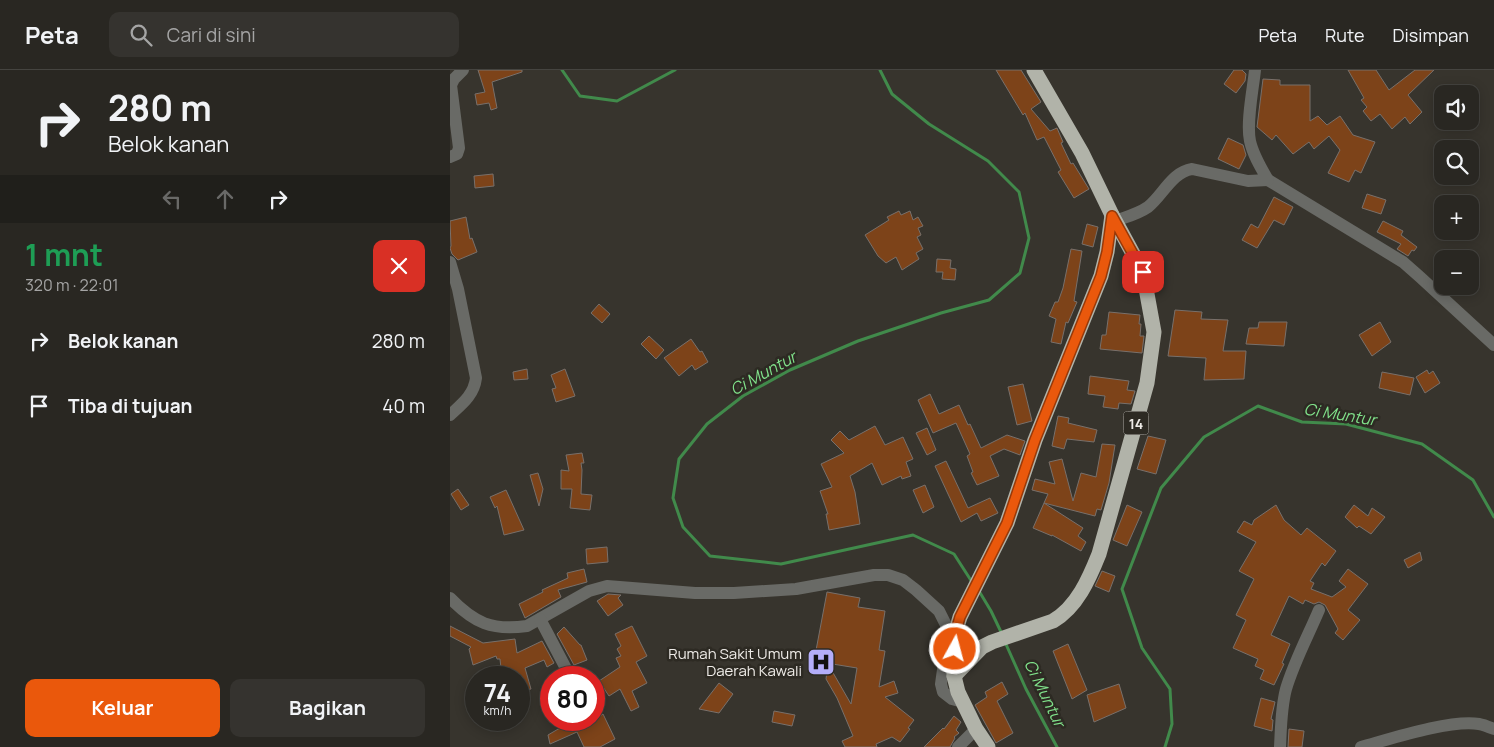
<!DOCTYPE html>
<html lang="id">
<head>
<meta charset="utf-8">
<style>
	body { margin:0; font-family:Manrope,sans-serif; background:#35332f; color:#f1f3f6; height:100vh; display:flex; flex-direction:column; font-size:19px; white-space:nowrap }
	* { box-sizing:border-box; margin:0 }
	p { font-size:16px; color:#a5a5a5 }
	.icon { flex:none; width:28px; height:28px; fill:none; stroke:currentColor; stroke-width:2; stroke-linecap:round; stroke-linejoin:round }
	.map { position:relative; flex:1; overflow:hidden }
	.side { display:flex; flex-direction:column; background:#292722; width:450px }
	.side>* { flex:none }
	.top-card { background:#292722; color:#f1f3f6; overflow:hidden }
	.fabs { position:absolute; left:984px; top:15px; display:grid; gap:10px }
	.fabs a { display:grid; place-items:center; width:45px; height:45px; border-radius:10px; background:#292722; box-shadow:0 2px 12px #0003,0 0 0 1px #454440; font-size:25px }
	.speed { position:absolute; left:15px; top:596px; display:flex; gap:10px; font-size:25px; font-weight:700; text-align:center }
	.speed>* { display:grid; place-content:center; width:65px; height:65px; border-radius:50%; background:#292722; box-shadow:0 2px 12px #0003,0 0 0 1px #454440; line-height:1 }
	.speed small { font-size:12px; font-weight:400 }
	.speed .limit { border:8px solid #d22; background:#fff; color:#111 }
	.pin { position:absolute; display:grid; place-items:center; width:42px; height:42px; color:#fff; margin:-21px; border-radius:10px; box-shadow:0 2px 8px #0006 }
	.me { position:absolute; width:55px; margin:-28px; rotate:7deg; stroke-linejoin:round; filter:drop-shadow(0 0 4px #0008) }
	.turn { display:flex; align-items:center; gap:18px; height:105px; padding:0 25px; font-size:22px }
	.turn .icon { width:65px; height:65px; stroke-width:2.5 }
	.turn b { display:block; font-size:35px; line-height:42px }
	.lanes { display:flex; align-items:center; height:48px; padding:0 25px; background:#0003; justify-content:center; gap:25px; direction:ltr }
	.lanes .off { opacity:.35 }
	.round { display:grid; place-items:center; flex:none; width:52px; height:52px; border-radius:10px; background:#35332f }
	.head { display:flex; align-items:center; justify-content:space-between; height:85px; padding:0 25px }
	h1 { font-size:30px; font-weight:700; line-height:38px; color:#1e9e55 }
	.action { display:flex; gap:10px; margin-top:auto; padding:10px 25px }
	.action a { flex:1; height:58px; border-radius:10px; background:#ea580c; color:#fff; font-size:20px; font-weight:700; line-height:58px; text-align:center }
	.action a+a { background:#35332f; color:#f1f3f6 }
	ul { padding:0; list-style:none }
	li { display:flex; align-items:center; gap:15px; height:65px; padding:0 25px }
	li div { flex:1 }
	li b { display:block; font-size:19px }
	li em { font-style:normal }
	header { display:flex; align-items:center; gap:30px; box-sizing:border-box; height:70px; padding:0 25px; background:#292722; border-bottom:1px solid #454440 }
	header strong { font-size:24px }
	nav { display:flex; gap:28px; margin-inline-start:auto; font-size:18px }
	.search { width:350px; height:45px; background:#35332f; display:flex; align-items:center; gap:12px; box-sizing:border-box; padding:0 18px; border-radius:10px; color:#a5a5a5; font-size:19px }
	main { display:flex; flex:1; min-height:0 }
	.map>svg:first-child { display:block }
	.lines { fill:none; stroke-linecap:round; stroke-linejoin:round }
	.stream { stroke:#418a4b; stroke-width:3 }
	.building { fill:#7d4319; stroke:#78706b }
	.street { stroke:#696a66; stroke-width:12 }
	.highway { stroke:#b1b3a9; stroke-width:15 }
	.route-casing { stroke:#983908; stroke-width:12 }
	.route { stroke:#ea580c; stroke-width:9 }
	.labels { text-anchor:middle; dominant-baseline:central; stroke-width:5; stroke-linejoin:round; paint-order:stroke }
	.shield { fill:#2d2a23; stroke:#b4b1ac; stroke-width:1 }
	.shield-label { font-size:14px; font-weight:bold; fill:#eeebe7 }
	.poi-label { font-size:15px; fill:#eeebe7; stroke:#2d2a23; text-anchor:end }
	.water-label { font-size:16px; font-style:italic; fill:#81e28b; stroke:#2d2a23 }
</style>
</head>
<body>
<header>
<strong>Peta</strong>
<div class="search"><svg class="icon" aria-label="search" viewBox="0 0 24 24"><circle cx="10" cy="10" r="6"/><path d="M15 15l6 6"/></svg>Cari di sini</div>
<nav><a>Peta</a><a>Rute</a><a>Disimpan</a></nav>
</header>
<main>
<section class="side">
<div class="top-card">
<div class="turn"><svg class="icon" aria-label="right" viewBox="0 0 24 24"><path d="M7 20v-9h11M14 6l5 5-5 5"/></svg><div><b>280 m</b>Belok kanan</div></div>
<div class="lanes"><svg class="icon off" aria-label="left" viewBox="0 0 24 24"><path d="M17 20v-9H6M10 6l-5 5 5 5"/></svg><svg class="icon off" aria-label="ahead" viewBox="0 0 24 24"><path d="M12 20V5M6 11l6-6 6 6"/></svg><svg class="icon" aria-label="right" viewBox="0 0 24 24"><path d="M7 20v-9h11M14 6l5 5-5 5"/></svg></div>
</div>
<div class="head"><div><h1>1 mnt</h1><p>320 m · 22:01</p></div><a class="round" style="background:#d93025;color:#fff"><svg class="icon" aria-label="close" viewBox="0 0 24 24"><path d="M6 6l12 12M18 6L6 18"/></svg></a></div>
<ul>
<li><svg class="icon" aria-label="right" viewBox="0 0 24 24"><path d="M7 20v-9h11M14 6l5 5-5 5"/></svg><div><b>Belok kanan</b></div><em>280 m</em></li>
<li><svg class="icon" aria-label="arrive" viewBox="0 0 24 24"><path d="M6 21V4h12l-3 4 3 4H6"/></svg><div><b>Tiba di tujuan</b></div><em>40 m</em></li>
</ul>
<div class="action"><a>Keluar</a><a>Bagikan</a></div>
</section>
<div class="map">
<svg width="1044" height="677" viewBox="0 0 1044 677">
	<rect width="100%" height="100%" fill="#37342d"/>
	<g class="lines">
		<g class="stream">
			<path d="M112,0L130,26L167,31L225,0"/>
			<path d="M430,0L442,24L479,54L538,91L569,122L579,168L570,203L539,230L491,243L408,271L340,300L293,326L257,354L229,389L223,428L233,457L260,486L331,494L463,465L504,484L522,512"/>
			<path d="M529,521L541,541L552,564"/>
			<path d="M555,572L576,619L607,677"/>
			<path d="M715,677L722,654L720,619L692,578L672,519L711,418L754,367L808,336L852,352L896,354L972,374L1023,410L1044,447"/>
		</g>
	</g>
	<g class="building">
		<path d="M28,0H72V2L42,12L47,38L41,40L39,33L27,35L25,24L35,22Z"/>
		<path d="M546,0H571L591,32L581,39L600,61L607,58L613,72L611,73L621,94L623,93L639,119L624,128L608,102L611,100L594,67L587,70L575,43L573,45Z"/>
		<path d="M784,0H792L796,4L795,11L786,23L774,14Z"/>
		<path d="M898,0H926L939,20L965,0H984L958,25L972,42L960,54L955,47L942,59L930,44L921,51L913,41L917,37L911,30L914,28Z"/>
		<path d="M813,9L830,10V15H860V51L868,46L877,55L890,46L903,65L925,72L911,103L905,100L899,112L878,103L890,80L879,66L864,79L859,72L843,84L826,65L822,70L807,57Z"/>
		<path d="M778,68L793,75L796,85L789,99L768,89Z"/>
		<path d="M43,104L44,116L25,118L24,106Z"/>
		<path d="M917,124L936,130L931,144L912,138Z"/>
		<path d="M824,127L843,137L834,155L824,150L807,178L792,170L801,154L808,158Z"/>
		<path d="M449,141L451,145L460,141L463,150L468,147L473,156L468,158L471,165L467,167L473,179L466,183L469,189L452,200L446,187L436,193L428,186L415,165L439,150L437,147Z"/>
		<path d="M16,147L20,169L22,168L27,182L8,190L2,184L0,178L1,176L0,151Z"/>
		<path d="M933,151L953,161L951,165L967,177L964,181L962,180L958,186L947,179L951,174L927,162Z"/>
		<path d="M637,154L648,157L643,177L632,174Z"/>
		<path d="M621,179L632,181L624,231L627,232L618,253L616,252L611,274L601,272L606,249L599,246L605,232H608L613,218Z"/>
		<path d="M487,189L501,190L500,198L506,199L505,210L492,209L493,202H486Z"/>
		<path d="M149,234L160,244L152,253L141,243Z"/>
		<path d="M725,240L752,242L751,249L778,250L773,281H796L794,309L754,310L756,288L718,286Z"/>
		<path d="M659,242L690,245L689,254H691L690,266H694L692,283L650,279L652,265H656Z"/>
		<path d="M809,252H837L834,276L796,274L799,258H808Z"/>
		<path d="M930,252L941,272L922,286L909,265Z"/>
		<path d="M199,266L214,280L206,289L191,274Z"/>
		<path d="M241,269L250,282L252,281L258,292L245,300L242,295L229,306L214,288Z"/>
		<path d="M77,299L78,309L64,310L63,302Z"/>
		<path d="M115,299L125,326L106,332L102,319L106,318L101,305Z"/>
		<path d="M977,300L979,304L983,301L990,313L975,323L966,307Z"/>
		<path d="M932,302L964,308L960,325L929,318Z"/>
		<path d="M640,306L679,311L677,320L685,321L681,334L669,333L668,339L653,337L655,326L638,324Z"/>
		<path d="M573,314L582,351L567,355L558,317Z"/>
		<path d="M480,324L489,344L509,335L518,355L520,354L531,378L557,365L575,371L570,385L554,379L540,386L549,406L527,415L521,403L523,402L517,386L520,384L506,353L483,363L468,330Z"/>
		<path d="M608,346L619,348L618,353L647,360L644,372L617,369L614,379L602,376Z"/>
		<path d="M425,356L435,375L453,367L463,389L456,392L461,406L452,409L451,406L432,415L422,393L400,406L405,422L410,454L379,460L376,444H378L370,421L382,417L371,394L394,383L381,370L390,361L399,370Z"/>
		<path d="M477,358L486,380L477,385L466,363Z"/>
		<path d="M698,366L716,370L706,404L687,399Z"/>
		<path d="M652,374L665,375L659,413L651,440L647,439L645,446L594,433L598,424L582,420L585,409L605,414L599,392L612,389L623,431L631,403L646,407Z"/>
		<path d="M132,383L134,393H131L132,400L131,424L142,425L140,440L120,438L122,419H111V400L119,401L116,385Z"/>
		<path d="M496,391L518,438L540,428L548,443L531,451L527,443L511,452L485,396Z"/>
		<path d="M88,403L93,419L89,436L80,405Z"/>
		<path d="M475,415L484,437L473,443L463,420Z"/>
		<path d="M8,419L19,435L11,440L1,424Z"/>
		<path d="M56,420L74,460L54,465L47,436L45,438L40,427Z"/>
		<path d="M594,433L633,458L628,466L636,472L631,481L602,465V466L583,458Z"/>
		<path d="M677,435L692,442L677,476L663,470Z"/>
		<path d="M826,435L834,450L851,465L857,458L886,481L875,496L872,493L860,511L864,513L861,519L882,527L896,517L889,511L898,499L918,514L898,540L910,550L893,570L885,563L888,559L875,535L869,532L864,534L855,530L853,534L839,526L821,565L840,574L832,593L834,594L824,615L810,609L814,600L805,596L808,589L783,578L796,550L786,545L804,509L789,501L806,472L787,462L794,451L802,455L804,450Z"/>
		<path d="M904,435L918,446L922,438L935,447L921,464L909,456L907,458L895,447Z"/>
		<path d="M157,477L158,492L137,494L136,479Z"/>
		<path d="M970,482L972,490L958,498L954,490Z"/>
		<path d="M134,499L137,512L108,520L111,527L75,548L69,534L93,522L92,520L118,508L117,503Z"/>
		<path d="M652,501L665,506L659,522L645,516Z"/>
		<path d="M377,522L410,528L408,537L435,541L429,580L435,581L429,617L444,611L448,623L435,627L464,650L458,658L460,659L450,672L442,667L426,674L427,677H395L392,671L403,666L387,628L376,609L378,594L401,634L407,598L364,591Z"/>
		<path d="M158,524L171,525L168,528L173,535L158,546L147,531Z"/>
		<path d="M0,556L33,573L65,569L67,583L92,571L104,593L97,597L94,590L75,598L81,619L69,621V608H52L50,589H47L46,586L23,595L19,579L21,577L0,566Z"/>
		<path d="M182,556L197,586L186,592L197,613L182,621L189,637L181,641L170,619L159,626L149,611L170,597L166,588L171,586L167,579L171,576L165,564Z"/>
		<path d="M114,557L130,575H131L137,590L124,595L107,564Z"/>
		<path d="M618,574L637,620L622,629L603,581Z"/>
		<path d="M552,612L558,624L547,631L563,663L546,673L525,635L537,627L535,622Z"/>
		<path d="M269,613L283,624L269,643L249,639Z"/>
		<path d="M669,614L676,638L644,652L637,625Z"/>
		<path d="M811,628L825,632L821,649L823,650L822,661L804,656Z"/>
		<path d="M324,641L345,645L342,656L322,652Z"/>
		<path d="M153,644L165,669L150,677H134L127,662L100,674L98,665L115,655L112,650H144Z"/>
		<path d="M504,646L511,652L506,660L509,663L504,667L505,668L500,677H474L493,658L494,659Z"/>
		<path d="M839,659L854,661L852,677H838Z"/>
	</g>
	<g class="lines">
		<g class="street">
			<path d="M0,87L7,84L9,78L1,15L4,9L13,0"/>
			<path d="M818,110L953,192L970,207L1044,275"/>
			<path d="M665,151C676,147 688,144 698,137C713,125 722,102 742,99L798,111L818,110C811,98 803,85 800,71C796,53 803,19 805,0"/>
			<path d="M0,192L8,219L26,308C24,325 12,334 0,345"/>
			<path d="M0,528C24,553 42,561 77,556L139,521L157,516L245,523H284L346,519L424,505H438L453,510L466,520L489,541L496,555V578L491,614L493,622L502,629L513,632"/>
			<path d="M90,549L121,608"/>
			<path d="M508,677L526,659"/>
			<path d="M830,677C831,658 831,638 836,619C844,592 858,566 869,540"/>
			<path d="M911,677C940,669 1001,649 1029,654C1034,655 1039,657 1044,659"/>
		</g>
		<g class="highway">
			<path d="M504,606L532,577L542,572L603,551C627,537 639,509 649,484L697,313L704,262L693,202L662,145L632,83L584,0"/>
			<path d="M538,677L526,659L508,622L504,606L505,564L510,547L557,453L585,370L651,206L657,182L662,145"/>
		</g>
	</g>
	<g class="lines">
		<defs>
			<path id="route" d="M505,579V564L510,547L557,453L585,370L651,206L657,182L662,146L693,202"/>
		</defs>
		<use href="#route" class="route-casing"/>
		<use href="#route" class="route"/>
	</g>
	<defs>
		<symbol id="hospital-square" viewBox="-11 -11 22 22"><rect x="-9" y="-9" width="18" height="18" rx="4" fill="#b3adf9" stroke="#2d2a23"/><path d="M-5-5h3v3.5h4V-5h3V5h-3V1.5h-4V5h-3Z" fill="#111"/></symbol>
	</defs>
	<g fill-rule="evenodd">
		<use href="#hospital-square" x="355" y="576" width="32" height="32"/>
	</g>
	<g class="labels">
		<rect class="shield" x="673.5" y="341.5" width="25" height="23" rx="4"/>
		<g class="shield-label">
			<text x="686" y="353">14</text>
		</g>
		<g class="poi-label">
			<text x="352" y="583">Rumah Sakit Umum<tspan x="352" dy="17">Daerah Kawali</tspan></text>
		</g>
		<g class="water-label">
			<text transform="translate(313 303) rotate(-29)">Ci Muntur</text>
			<text transform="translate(890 344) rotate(9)">Ci Muntur</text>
			<text transform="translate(595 623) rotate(64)">Ci Muntur</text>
		</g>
	</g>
</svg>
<div class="fabs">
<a><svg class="icon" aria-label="sound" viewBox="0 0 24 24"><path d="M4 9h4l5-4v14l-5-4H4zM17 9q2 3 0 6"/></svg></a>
<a><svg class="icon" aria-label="search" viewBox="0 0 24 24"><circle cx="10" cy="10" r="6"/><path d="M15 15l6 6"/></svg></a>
<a>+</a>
<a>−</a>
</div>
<div class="speed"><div>74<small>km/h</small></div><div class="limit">80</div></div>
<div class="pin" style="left:693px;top:202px;background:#d93025"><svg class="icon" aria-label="arrive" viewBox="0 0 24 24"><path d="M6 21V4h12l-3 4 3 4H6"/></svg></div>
<svg class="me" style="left:505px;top:579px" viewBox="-20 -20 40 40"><circle r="17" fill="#ea580c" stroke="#fff" stroke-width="3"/><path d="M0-11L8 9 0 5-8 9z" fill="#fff"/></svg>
</div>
</main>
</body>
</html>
